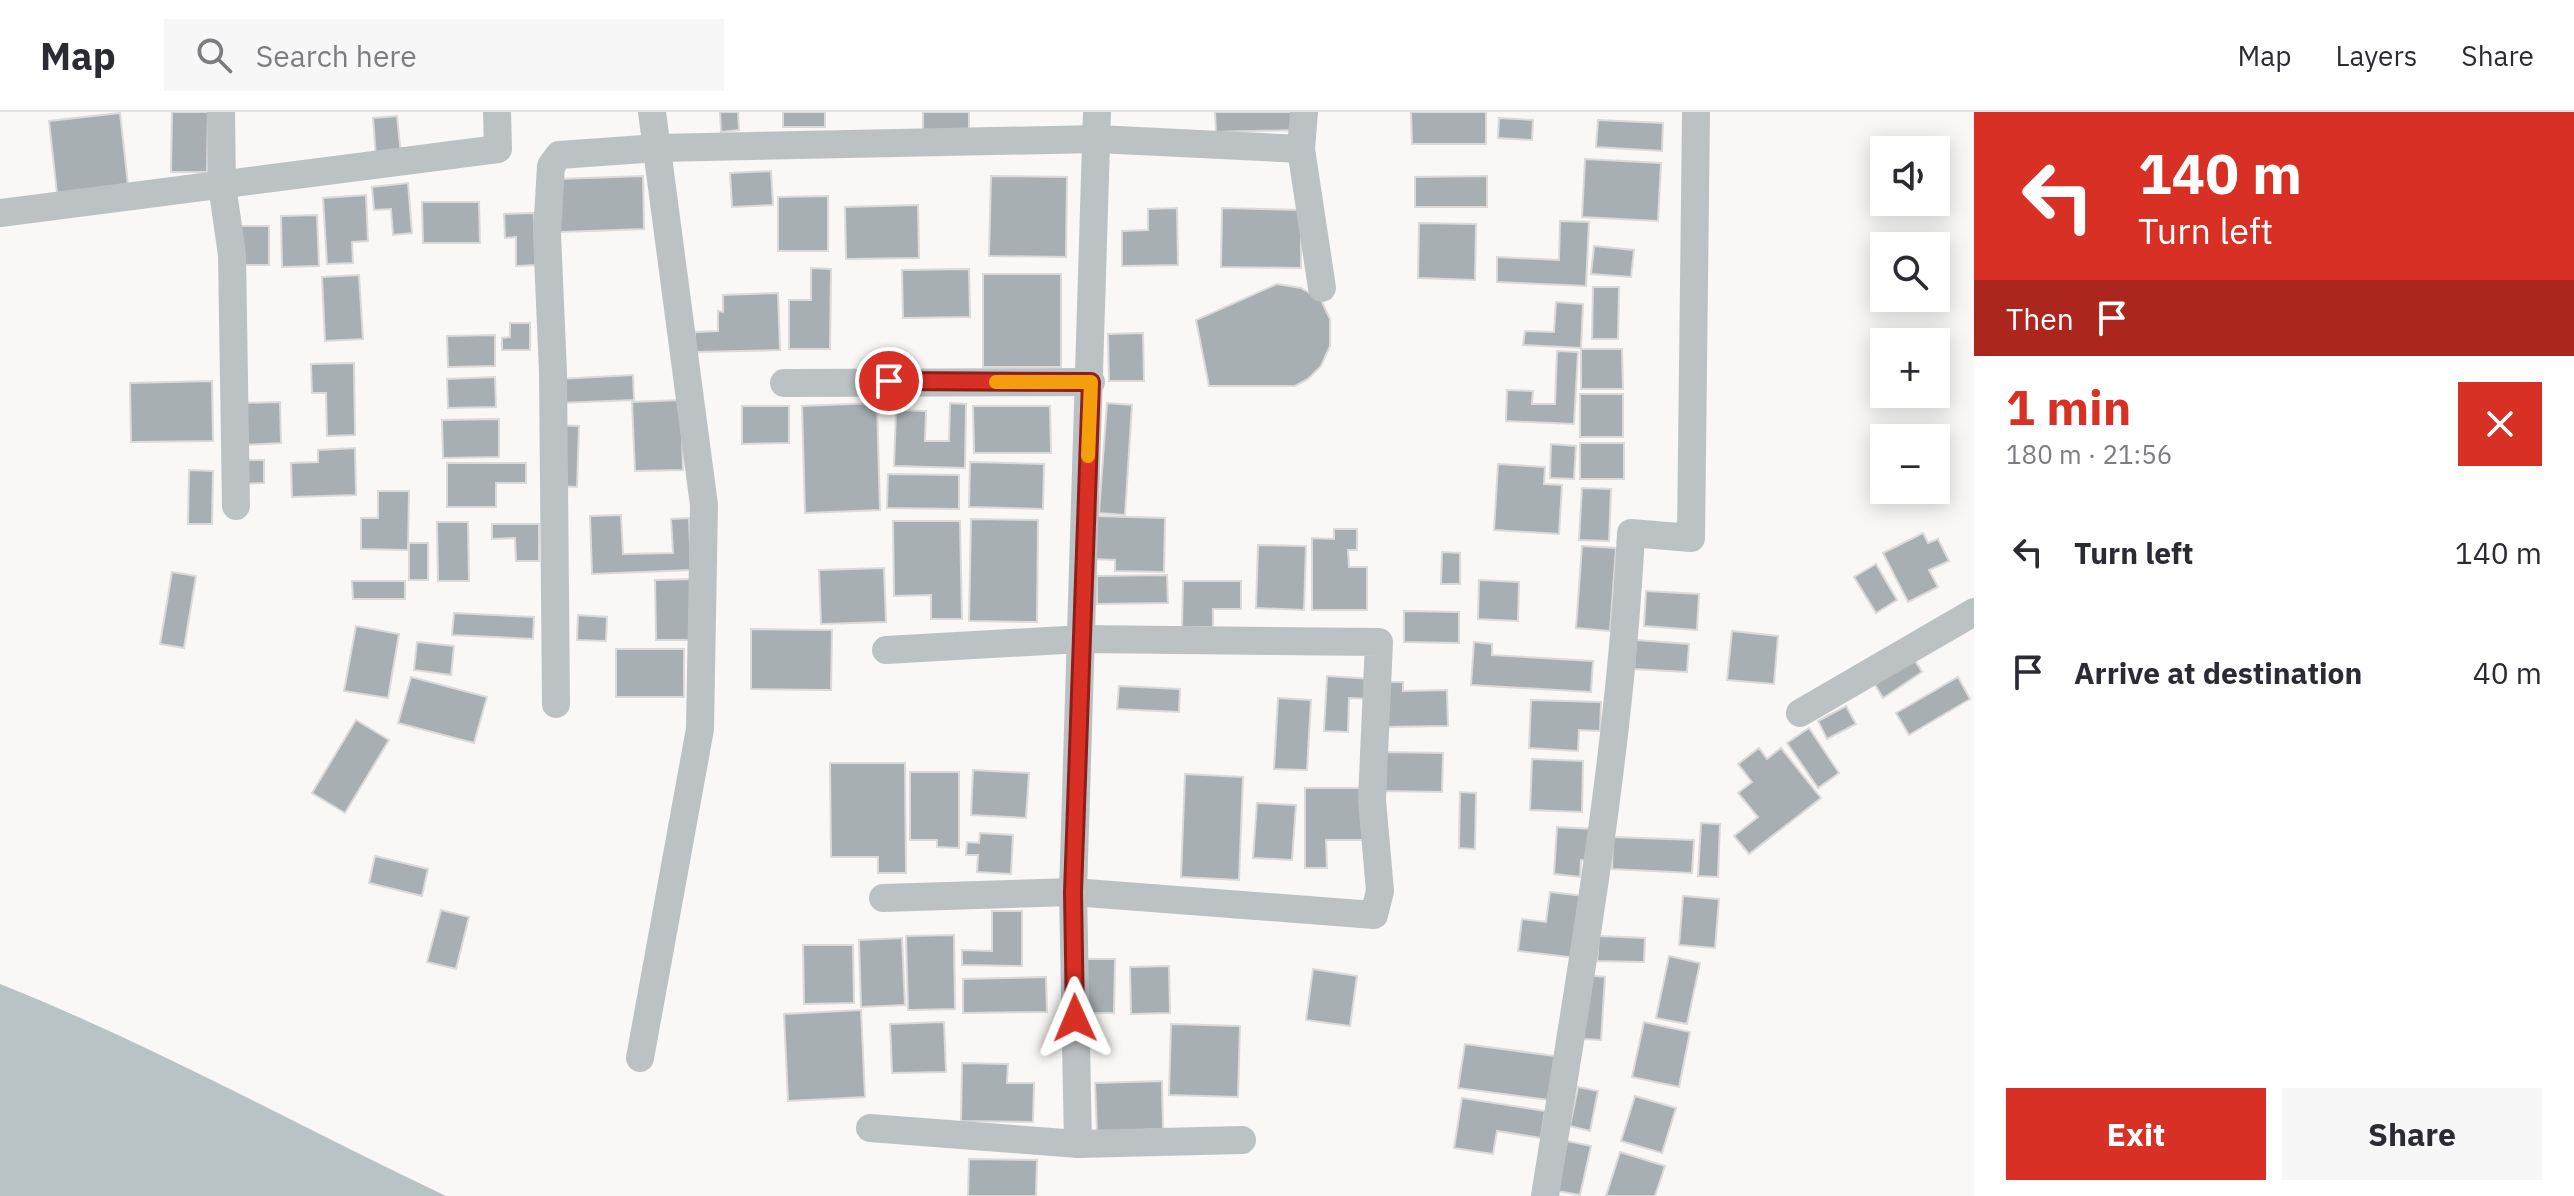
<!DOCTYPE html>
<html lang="en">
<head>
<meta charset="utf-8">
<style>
	body { margin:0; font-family:"IBM Plex Sans",sans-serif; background:#f7f7f7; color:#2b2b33; height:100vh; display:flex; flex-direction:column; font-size:30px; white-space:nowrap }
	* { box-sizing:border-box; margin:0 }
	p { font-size:26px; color:#7c7c81 }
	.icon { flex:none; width:44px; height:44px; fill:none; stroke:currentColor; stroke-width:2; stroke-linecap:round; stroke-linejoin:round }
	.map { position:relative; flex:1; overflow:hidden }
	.panel { display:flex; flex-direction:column; background:#fff; width:600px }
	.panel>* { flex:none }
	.hud { background:#d93025; color:#fff; overflow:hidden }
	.buttons { position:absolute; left:1870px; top:24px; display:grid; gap:16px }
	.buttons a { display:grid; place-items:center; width:80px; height:80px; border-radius:0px; background:#fff; box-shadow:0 4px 20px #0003; font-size:40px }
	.pin { position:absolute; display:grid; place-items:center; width:68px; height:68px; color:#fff; margin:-34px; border:4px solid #fff; border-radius:50%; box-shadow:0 2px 8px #0007 }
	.me { position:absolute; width:88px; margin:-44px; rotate:359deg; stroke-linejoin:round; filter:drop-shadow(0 0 6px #0008) }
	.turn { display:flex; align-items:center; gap:28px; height:168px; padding:0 32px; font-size:36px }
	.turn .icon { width:104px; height:104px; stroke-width:2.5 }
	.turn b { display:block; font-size:56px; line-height:68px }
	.then { display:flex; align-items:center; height:76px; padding:0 32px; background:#0003; gap:16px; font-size:30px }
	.round { display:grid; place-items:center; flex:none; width:84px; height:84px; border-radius:0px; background:#f7f7f7 }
	.summary { display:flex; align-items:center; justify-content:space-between; height:136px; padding:0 32px }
	h1 { font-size:48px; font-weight:700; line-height:60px; color:#d93025 }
	.cta { display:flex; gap:16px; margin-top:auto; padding:16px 32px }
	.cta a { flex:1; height:92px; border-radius:0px; background:#d93025; color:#fff; font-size:32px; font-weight:700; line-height:92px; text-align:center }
	.cta a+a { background:#f7f7f7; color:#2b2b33 }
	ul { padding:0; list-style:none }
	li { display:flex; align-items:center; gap:24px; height:120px; padding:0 32px }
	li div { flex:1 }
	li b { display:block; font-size:30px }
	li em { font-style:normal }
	header { display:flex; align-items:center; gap:48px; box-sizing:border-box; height:112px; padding:0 40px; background:#fff; border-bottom:2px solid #e1e1e2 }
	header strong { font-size:38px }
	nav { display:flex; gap:44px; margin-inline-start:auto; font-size:28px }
	.search { width:560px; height:72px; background:#f7f7f7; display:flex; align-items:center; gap:20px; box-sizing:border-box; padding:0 28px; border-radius:0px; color:#7c7c81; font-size:30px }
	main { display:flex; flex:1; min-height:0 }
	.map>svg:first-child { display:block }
	.water { fill:#b7c3c5 }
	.building { fill:#a7afb3; stroke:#dbdad9; stroke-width:2 }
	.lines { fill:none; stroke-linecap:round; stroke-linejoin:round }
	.minor { stroke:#bcc2c4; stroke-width:28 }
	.route-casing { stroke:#8d1f18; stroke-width:20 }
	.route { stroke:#d93025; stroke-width:14 }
	.slow { stroke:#f59e0b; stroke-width:14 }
</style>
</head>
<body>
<header>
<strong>Map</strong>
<div class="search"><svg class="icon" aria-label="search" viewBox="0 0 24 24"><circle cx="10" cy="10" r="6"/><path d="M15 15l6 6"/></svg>Search here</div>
<nav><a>Map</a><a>Layers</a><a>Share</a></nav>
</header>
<main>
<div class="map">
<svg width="1974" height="1084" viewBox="0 0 1974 1084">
	<rect width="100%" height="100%" fill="#f9f8f7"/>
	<path class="water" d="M0,872C153,933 297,1013 446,1084H0Z"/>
	<g class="building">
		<path d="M172,0H208L207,60H171Z"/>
		<path d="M720,0H738L739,18L721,20Z"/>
		<rect x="783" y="0" width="42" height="15"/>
		<rect x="923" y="0" width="46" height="18"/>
		<path d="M1215,0H1295L1296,18L1216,20Z"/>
		<path d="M1411,0H1486V32H1412Z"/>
		<path d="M120,1L128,73L57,81L49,9Z"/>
		<path d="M397,4L401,43L376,45L373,6Z"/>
		<path d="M1499,6L1533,8L1532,28L1498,26Z"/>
		<path d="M1598,8L1663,11L1662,39L1596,35Z"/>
		<path d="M1585,47L1661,51L1658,109L1582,105Z"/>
		<path d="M771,59L773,93L732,95L730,61Z"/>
		<path d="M643,64L644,117L560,120L558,67Z"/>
		<path d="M991,64L1067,65L1066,145L989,144Z"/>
		<path d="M1487,64V95H1415V65Z"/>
		<path d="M408,71L412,121L393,123L391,97L374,98L372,75Z"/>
		<path d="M366,83L368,129L352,130L353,151L327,152L323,86Z"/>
		<path d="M828,84V139H778V85Z"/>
		<path d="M422,90H479L480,131H423Z"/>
		<path d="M918,93L919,146L846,147L845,95Z"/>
		<path d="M1177,96L1178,153L1122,154V119L1148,118V97Z"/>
		<path d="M1222,96L1301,98V156L1221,155Z"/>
		<path d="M534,101L536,153L516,154V125L505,126L504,102Z"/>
		<path d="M317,103L319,154L282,155L281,104Z"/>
		<path d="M1560,109L1589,110L1586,174L1497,170V145L1559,148Z"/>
		<path d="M1419,111L1476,112L1475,168L1418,166Z"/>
		<rect x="239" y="114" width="30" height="39"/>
		<path d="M1594,134L1634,138L1631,165L1591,162Z"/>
		<path d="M811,156L831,157L830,237H789V188H811Z"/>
		<path d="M969,157L970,205L903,206L902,158Z"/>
		<rect x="983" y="162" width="78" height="93"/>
		<path d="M359,163L363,227L325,229L322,165Z"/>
		<path d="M1277,172L1301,176L1321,188L1330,207V234L1321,254L1308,267L1295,274H1209L1196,208Z"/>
		<path d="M1593,175H1619L1618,227H1592Z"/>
		<path d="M778,181L780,238L695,240V220L718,219V199L723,200V183Z"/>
		<path d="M1556,190L1583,192L1581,236L1523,233L1525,219L1554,220Z"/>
		<path d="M510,211H530V238H502V226L510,225Z"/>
		<path d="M1143,221L1144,269H1109L1108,222Z"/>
		<path d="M495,223V254L448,255L447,224Z"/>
		<path d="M1581,237H1622L1623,277H1581Z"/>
		<path d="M1557,239L1578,240L1574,312L1506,309L1507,278L1533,279L1532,292H1555Z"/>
		<path d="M354,251L355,323L327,324L326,281H312L311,252Z"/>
		<path d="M633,263L634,288L559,291L558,267Z"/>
		<path d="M495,265L496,295L448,296L447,267Z"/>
		<path d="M212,269L213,329L131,330L130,271Z"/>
		<rect x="1580" y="282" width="43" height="43"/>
		<path d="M681,288L683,358L635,359L632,290Z"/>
		<path d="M280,290L281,331L242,333L241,291Z"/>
		<path d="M877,291L880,398L805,401L802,294Z"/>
		<path d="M950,291L966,292L965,356L894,354L896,298L926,299L925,329H949Z"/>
		<path d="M1107,291L1132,293L1125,403L1099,401Z"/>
		<path d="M742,294H789V331L742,332Z"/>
		<path d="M973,294H1050L1051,341H974Z"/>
		<path d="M499,307V345L443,346L442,308Z"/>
		<path d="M558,313L579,314L577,375L555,374Z"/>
		<rect x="1580" y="331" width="44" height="36"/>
		<path d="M1551,332L1576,334L1574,367L1550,366Z"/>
		<path d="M355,336L356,383L292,385L291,351L318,350V338Z"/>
		<path d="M239,348H264V371L240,372Z"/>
		<path d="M970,350L1044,352L1043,397L969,395Z"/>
		<path d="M447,351H526V371H496V395H447Z"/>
		<path d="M1498,352L1545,355L1544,372L1562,373L1559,422L1494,418Z"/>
		<path d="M189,358L213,359L212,412H188Z"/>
		<path d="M888,362L959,363V397L887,396Z"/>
		<path d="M1582,376L1611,377L1609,429L1579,428Z"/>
		<path d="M378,379H409L408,438L361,437V406H378Z"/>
		<path d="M621,403L623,442L673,441L671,407L689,406L691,458L592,462L590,404Z"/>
		<path d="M1094,404L1165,406L1164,460L1115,459V448L1093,447Z"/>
		<path d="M971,407L1038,408L1037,510L969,509Z"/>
		<path d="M893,409H960L962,507H931V483L894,484Z"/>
		<path d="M437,410H468L469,469H438Z"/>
		<path d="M492,412H539V449H516L515,426L492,427Z"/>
		<path d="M1334,417H1357V438H1348L1349,455H1367V498H1312V426L1334,427Z"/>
		<path d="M1923,421L1928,431L1938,427L1949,449L1929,458L1938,475L1908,490L1883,441Z"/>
		<rect x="409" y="431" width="19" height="37"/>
		<path d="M1258,433L1306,434L1304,498L1256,496Z"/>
		<path d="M1582,434L1616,436L1610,519L1576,516Z"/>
		<path d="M1442,440L1460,441V472H1441Z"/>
		<path d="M1876,452L1897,488L1876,501L1854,465Z"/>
		<path d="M884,456L886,510L821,512L819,458Z"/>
		<path d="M172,460L196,464L184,536L160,532Z"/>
		<path d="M1167,463L1168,491L1097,492V464Z"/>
		<path d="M694,467L695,528H656L655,468Z"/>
		<path d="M1479,468L1519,470L1518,509L1478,507Z"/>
		<path d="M352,469H405V487H353Z"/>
		<path d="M1183,469H1241V497H1213V515H1182Z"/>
		<path d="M1646,479L1699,482L1697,518L1644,514Z"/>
		<path d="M1404,499L1459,500V531L1404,530Z"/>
		<path d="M454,501L534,505L533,527L452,523Z"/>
		<path d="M578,503L607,505L606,529L577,528Z"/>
		<path d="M356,514L399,522L388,586L344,579Z"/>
		<path d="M751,517L832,518L831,578L751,577Z"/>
		<path d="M1732,519L1778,524L1774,572L1727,568Z"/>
		<path d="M1636,528L1689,532L1687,560L1634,557Z"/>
		<path d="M417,530L454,534L451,563L414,558Z"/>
		<path d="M1474,530L1492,532V543L1593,549L1591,580L1471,573Z"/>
		<rect x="616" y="537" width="68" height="48"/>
		<path d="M1913,545L1922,560L1883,586L1874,571Z"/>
		<path d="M1327,564L1373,567L1372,587L1349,586L1348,620L1324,619Z"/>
		<path d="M411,565L487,585L474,631L398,611Z"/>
		<path d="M1958,565L1970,587L1909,623L1896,601Z"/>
		<path d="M1383,570H1403V579L1447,578L1448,614L1383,615Z"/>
		<path d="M1119,574L1180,577L1179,600L1117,597Z"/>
		<path d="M1278,586L1311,588L1307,658L1274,657Z"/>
		<path d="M1531,588L1601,590L1600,619L1579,618L1578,639L1529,636Z"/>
		<path d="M1846,594L1856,612L1827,627L1818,609Z"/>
		<path d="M356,608L389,628L345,701L312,681Z"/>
		<path d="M1809,616L1839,661L1818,676L1787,631Z"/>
		<path d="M1759,636L1767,647L1781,636L1821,686L1749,742L1734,724L1758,705L1738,681L1752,670L1738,652Z"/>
		<path d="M1384,640L1443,641L1442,680L1383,679Z"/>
		<path d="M1532,647L1583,649L1582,700L1530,698Z"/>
		<path d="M830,651H905L906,761H878V745H831Z"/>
		<path d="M973,658L1029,661L1026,706L971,703Z"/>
		<path d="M910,660H959V736L937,735V728H910Z"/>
		<path d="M1185,662L1243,665L1239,768L1181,765Z"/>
		<path d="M1305,676H1364V728H1326L1327,756H1305Z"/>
		<path d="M1460,680L1476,681L1475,737L1459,736Z"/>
		<path d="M1257,691L1296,693L1292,748L1253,746Z"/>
		<path d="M1701,711L1720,712L1718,765L1698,764Z"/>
		<path d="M1557,715L1594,717L1592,749L1581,748L1580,765L1554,762Z"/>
		<path d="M980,721L1013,723L1011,762L977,760L978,743H966L967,730L979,731Z"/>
		<path d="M1613,725L1694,728L1692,761L1612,757Z"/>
		<path d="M375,744L428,757L422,784L369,771Z"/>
		<path d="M1550,780L1584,784L1577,846L1518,839L1522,807L1546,810Z"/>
		<path d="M1683,784L1719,787L1715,836L1679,833Z"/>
		<path d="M441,798L469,805L456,857L427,850Z"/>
		<path d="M992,799H1022V854L962,853V838L992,839Z"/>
		<path d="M954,823L955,897L908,898L906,824Z"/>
		<path d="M1599,824L1645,826L1644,850L1597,849Z"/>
		<path d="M902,826L905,893L861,895L859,828Z"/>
		<path d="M803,833H853L854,891L804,892Z"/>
		<path d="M1669,844L1700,851L1687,912L1656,906Z"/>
		<path d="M1085,847H1115L1114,901H1084Z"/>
		<path d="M1169,854L1170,901L1131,902L1130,855Z"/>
		<path d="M1313,857L1357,864L1350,914L1306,908Z"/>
		<path d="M1585,863L1605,865L1601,928L1581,927Z"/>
		<path d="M1046,865L1047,900L963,901V867Z"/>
		<path d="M861,898L865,985L788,989L784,902Z"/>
		<path d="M944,910L946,960L892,961L890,912Z"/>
		<path d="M1644,910L1690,920L1679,975L1632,965Z"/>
		<path d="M1171,912L1240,914L1238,985L1169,983Z"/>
		<path d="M1465,932L1555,944L1549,988L1458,976Z"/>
		<path d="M962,951L1008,952L1007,971H1034L1033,1010L961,1009Z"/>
		<path d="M1162,969L1163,1017L1097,1020L1095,971Z"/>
		<path d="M1578,975L1598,979L1590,1019L1570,1014Z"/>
		<path d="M1635,984L1676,996L1662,1041L1621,1029Z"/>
		<path d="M1462,986L1545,999L1541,1026L1497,1019L1493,1042L1454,1036Z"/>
		<path d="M1567,1029L1591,1034L1580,1083L1557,1079Z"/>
		<path d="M1620,1040L1665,1054L1655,1084H1606Z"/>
		<path d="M969,1047L1037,1048L1036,1084H968Z"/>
	</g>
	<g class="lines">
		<g class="minor">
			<path d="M221,0L222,73L232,143L236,394"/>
			<path d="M1304,0L1301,37L1322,176"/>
			<path d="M0,101L498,37L497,0"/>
			<path d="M784,271L1091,270"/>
			<path d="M556,592L553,260L547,122L551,54L559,43L658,36L1097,27L1301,37"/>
			<path d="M1800,601L1974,500"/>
			<path d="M883,786L1073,780L1374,803L1380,779L1372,688L1379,530L1082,527L886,538"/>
			<path d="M640,946L700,617L704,393L652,0"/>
			<path d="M870,1016L1078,1032L1242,1028"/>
			<path d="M1078,1032L1073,780L1097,0"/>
			<path d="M1545,1084C1580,864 1620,644 1631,421L1691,426L1696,0"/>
		</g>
	</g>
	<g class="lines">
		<defs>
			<path id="route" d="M889,269L1091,270L1073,780L1075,906"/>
		</defs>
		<use href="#route" class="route-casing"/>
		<use href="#route" class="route"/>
		<path class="slow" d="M996,270H1091L1088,344"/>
	</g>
</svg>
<div class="buttons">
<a><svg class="icon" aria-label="sound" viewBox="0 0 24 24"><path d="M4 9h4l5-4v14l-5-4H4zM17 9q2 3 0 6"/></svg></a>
<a><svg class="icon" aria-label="search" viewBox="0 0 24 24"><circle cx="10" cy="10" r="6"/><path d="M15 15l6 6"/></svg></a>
<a>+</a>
<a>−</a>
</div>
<div class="pin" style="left:889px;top:269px;background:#d93025"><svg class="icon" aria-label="arrive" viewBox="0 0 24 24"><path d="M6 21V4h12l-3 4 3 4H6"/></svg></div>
<svg class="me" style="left:1075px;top:906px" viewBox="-20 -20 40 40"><path d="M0-17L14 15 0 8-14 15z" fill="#d93025" stroke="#fff" stroke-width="4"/></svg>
</div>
<section class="panel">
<div class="hud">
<div class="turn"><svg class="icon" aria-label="left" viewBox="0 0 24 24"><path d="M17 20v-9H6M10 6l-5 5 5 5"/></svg><div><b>140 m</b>Turn left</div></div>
<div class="then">Then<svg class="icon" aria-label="arrive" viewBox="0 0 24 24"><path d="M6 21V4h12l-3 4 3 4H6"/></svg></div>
</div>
<div class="summary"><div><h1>1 min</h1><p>180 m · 21:56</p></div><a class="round" style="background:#d93025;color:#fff"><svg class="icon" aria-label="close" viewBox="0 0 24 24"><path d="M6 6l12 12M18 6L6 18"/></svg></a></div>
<ul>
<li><svg class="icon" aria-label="left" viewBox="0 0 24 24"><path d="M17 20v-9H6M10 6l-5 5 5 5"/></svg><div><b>Turn left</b></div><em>140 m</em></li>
<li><svg class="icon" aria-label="arrive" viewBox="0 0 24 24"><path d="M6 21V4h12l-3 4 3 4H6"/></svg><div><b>Arrive at destination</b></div><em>40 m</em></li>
</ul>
<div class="cta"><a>Exit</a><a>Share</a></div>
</section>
</main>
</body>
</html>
